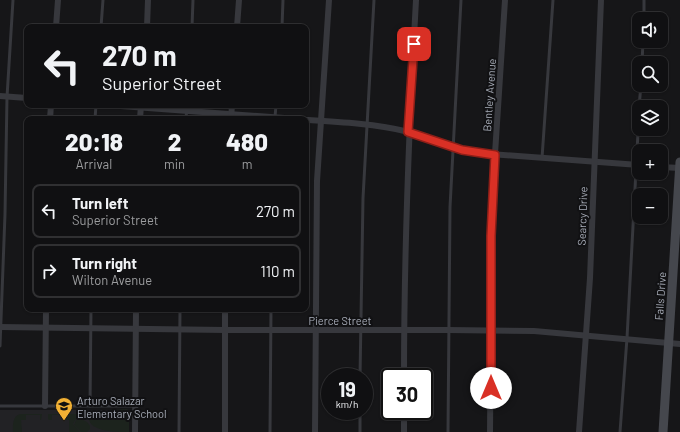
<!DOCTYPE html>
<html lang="en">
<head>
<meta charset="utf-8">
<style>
	body { margin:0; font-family:Barlow,sans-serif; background:#1e1e20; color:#f1f3f6; height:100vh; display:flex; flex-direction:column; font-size:15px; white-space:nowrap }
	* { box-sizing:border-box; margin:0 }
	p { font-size:13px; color:#9c9d9f }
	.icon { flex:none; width:22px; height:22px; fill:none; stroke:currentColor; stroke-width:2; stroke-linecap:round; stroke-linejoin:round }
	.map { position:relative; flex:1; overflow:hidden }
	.sheet { position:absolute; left:24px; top:116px; width:285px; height:196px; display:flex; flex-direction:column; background:#101012; border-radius:8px; box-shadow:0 1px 3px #0004,0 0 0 1px #303032 }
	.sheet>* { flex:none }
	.banner { position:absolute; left:24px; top:24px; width:285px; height:84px; border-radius:8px; box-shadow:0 1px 3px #0004,0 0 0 1px #303032; background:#101012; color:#f1f3f6; overflow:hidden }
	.controls { position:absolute; left:632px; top:12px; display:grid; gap:8px }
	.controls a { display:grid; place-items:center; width:36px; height:36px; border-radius:8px; background:#101012; box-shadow:0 1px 3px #0004,0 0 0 1px #303032; font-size:20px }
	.speed { position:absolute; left:321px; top:368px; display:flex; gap:8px; font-size:20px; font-weight:700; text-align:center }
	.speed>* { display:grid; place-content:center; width:52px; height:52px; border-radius:50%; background:#101012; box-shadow:0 1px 3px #0004,0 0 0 1px #303032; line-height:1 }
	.speed small { font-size:10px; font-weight:400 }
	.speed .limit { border:2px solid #111; border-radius:6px; background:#fff; color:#111 }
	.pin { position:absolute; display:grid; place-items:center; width:34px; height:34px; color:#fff; margin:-17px; border-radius:8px; box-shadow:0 2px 6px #0006 }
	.me { position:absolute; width:44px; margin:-22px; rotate:0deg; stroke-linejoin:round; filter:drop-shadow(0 0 3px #0008) }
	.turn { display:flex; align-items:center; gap:14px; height:84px; padding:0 12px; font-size:18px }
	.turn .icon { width:52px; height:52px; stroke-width:2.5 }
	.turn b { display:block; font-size:28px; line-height:34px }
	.eta { display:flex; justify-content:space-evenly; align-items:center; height:68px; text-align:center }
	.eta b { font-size:24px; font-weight:800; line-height:28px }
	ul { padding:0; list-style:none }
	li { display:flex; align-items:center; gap:12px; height:54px; margin:0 8px 6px; padding:0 4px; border:2px solid #303032; border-radius:8px }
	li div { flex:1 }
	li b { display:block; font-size:15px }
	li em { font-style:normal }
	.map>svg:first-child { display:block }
	.built { fill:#222225 }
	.green { fill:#1c231d }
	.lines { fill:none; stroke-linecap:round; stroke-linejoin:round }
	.lane { stroke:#37383d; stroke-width:3 }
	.street { stroke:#37383d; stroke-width:6 }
	.secondary { stroke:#45474d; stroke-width:9 }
	.route-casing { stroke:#8d1f18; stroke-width:10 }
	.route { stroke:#d93025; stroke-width:7 }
	.labels { text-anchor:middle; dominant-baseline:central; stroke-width:4; stroke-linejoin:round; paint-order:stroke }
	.street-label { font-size:11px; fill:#a8adb8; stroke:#111113 }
	.poi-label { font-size:11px; fill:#a8adb8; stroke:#111113; text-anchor:start }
</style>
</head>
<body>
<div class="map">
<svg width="680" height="432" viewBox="0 0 680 432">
	<rect width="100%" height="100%" fill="#161618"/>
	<rect class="built" x="0" y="410" width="129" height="22"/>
	<g class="green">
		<path d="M127,409L129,411V432C115,432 85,432 89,414L102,415L103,413L113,410Z"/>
		<path d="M20,414H42L41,420H40V415H26V420H21L22,432H13C13,425 12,417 20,414Z"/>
		<path d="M48,414H88V419L81,418L76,419L73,424L80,432H69V420H64V415H52V420H49L48,419Z"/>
		<path d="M81,419L87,422L90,426V429L87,432H81L74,425L76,420Z"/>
	</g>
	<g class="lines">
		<g class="lane">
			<path d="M644,19V0"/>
			<path d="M101,27L103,0"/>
			<path d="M192,27L193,0"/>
			<path d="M282,27L283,0"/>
			<path d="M642,63L643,41"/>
			<path d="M639,107L641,85"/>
			<path d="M275,117L276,105"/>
			<path d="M95,119L96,105"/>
			<path d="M186,119L187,105"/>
			<path d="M542,158L553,0"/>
			<path d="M0,346L5,214L7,97L13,0"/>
			<path d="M360,377L363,198L374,0"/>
			<path d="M0,406H136"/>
			<path d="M90,406L91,309"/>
			<path d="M179,432L180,309"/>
			<path d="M270,432L271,309"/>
			<path d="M360,432V411"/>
			<path d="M448,432L450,207L461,0"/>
			<path d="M620,432L627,338L639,114"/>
		</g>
		<g class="street">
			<path d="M56,27L58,0"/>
			<path d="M147,27L148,0"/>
			<path d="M237,27L239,0"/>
			<path d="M0,96L27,98"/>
			<path d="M107,105L298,119"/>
			<path d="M50,119L51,105"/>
			<path d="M140,119L141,105"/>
			<path d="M231,119L232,105"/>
			<path d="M306,120C340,122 376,124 409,132C432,138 454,148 477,153L639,165"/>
			<path d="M661,167L680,168"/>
			<path d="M0,327L225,330H448L534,331L680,344"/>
			<path d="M404,377C404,251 409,126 416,0"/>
			<path d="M45,406L46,309"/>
			<path d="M404,411V432"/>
			<path d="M135,432L136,309"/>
			<path d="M225,432V309"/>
			<path d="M315,432L317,181L329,0"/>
			<path d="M490,432L492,200L505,0"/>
			<path d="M579,432L590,278L601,0"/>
		</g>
		<path class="secondary" d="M663,432L680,162"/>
	</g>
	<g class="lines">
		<defs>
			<path id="route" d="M414,44L408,132L462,150L495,155L491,236V388"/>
		</defs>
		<use href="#route" class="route-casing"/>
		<use href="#route" class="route"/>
	</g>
	<defs>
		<symbol id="school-pin" viewBox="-11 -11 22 30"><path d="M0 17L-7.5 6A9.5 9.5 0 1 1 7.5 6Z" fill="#f2b134" stroke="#111113"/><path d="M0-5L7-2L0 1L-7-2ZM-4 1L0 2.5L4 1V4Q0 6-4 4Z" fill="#111"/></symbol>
	</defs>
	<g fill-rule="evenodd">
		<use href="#school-pin" x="54" y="396" width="20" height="27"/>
	</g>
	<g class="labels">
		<g class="street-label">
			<text transform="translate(489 95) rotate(-86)">Bentley Avenue</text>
			<text transform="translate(582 216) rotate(-88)">Searcy Drive</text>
			<text transform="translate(660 296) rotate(-86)">Falls Drive</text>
			<text x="340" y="320">Pierce Street</text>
		</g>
		<g class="poi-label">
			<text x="77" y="400">Arturo Salazar<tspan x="77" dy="13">Elementary School</tspan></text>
		</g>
	</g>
</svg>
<div class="controls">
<a><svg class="icon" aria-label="sound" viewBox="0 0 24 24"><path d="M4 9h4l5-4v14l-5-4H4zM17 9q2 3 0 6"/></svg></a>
<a><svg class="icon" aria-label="search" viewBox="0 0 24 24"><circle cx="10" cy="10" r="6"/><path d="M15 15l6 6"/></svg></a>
<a><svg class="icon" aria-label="layers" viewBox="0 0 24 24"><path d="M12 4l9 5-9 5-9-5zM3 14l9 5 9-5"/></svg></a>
<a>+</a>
<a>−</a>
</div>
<div class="speed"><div>19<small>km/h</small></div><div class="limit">30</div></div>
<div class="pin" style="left:414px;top:44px;background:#d93025"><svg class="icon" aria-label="arrive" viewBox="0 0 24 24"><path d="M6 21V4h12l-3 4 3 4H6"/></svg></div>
<svg class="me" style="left:491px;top:388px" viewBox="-20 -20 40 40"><circle r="19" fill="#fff"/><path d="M0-13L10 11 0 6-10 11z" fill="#d93025"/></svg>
<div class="banner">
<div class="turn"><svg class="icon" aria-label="left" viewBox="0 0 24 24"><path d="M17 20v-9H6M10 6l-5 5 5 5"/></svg><div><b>270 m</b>Superior Street</div></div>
</div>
<section class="sheet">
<div class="eta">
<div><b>20:18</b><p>Arrival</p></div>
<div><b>2</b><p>min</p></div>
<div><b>480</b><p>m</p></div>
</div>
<ul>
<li><svg class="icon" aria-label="left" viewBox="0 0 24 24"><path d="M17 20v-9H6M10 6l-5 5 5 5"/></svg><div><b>Turn left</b><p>Superior Street</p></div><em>270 m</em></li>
<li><svg class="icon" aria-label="right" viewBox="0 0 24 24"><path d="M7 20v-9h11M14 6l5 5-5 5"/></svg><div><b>Turn right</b><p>Wilton Avenue</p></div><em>110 m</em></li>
</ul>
</section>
</div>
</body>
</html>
